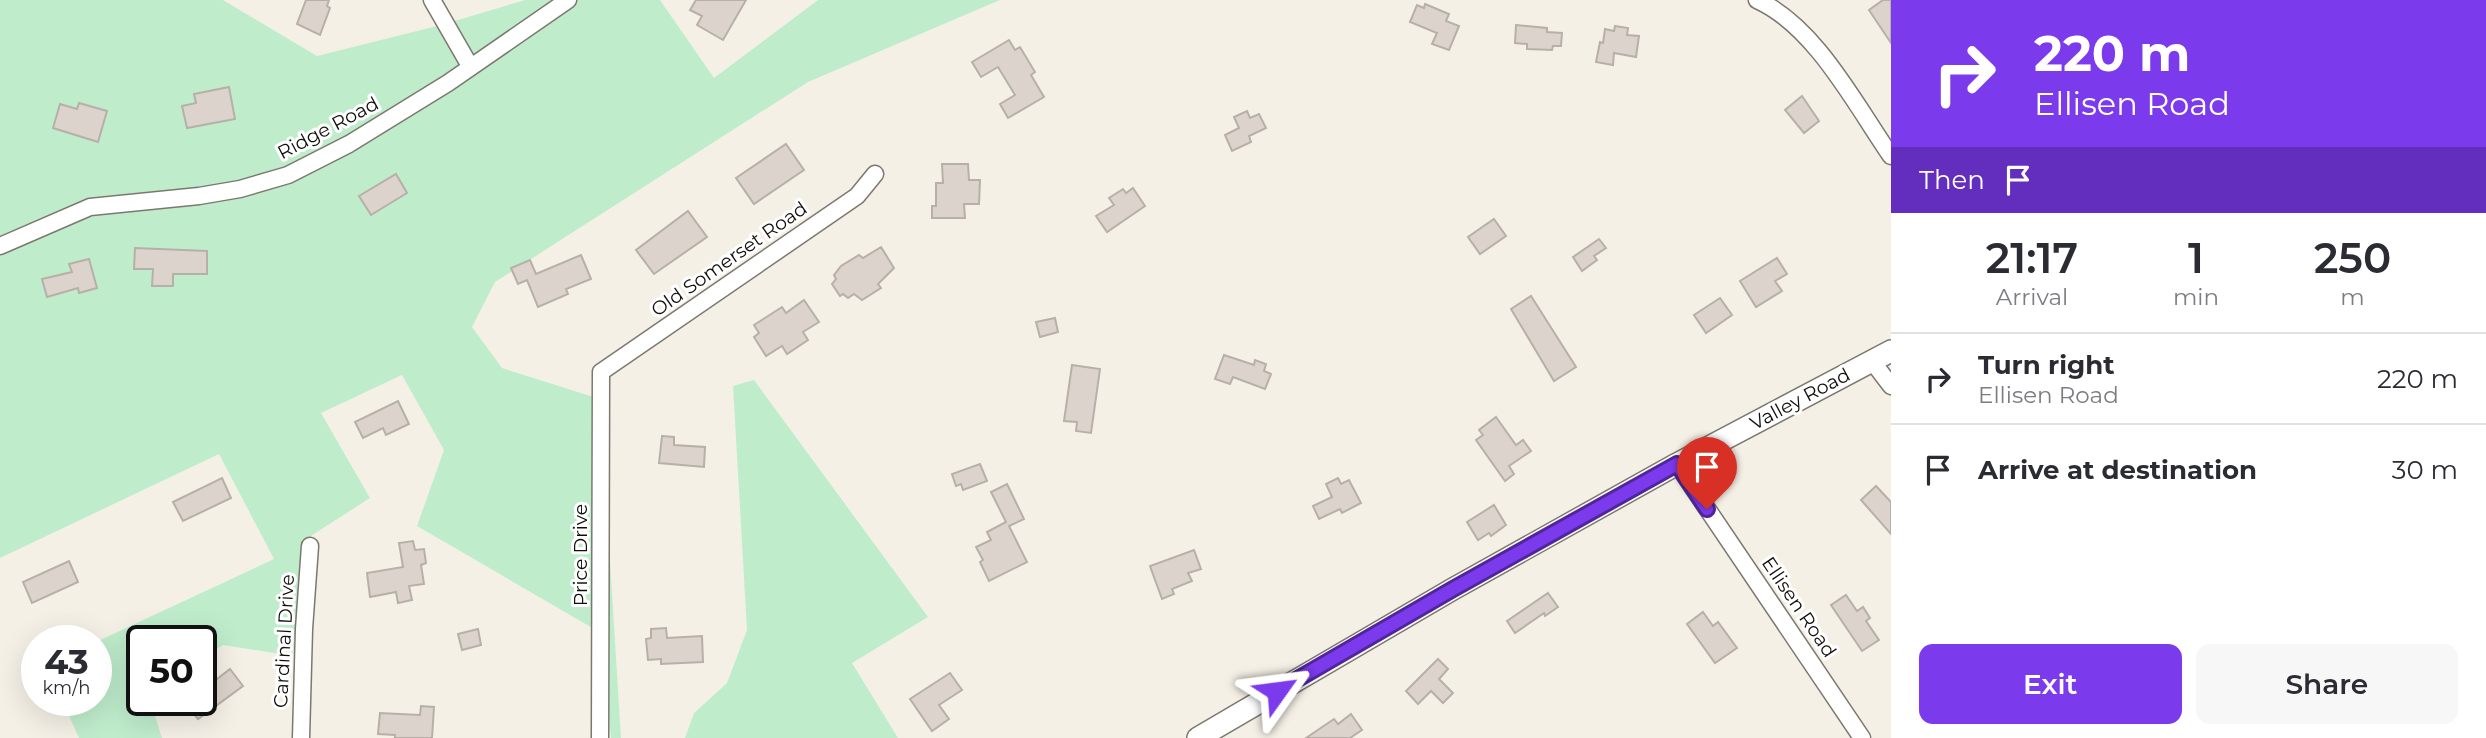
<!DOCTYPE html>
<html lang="en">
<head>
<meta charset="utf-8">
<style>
	body { margin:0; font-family:Montserrat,sans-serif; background:#f7f7f7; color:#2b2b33; height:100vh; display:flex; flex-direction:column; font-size:26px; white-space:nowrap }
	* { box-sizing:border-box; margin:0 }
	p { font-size:23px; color:#7c7c81 }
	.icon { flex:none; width:38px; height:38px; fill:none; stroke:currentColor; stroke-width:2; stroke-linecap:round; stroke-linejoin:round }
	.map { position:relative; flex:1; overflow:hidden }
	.drawer { display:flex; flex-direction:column; background:#fff; width:595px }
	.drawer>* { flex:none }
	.hud { background:#7c3aed; color:#fff; overflow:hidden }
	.speed { position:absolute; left:21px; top:625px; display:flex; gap:14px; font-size:35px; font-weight:700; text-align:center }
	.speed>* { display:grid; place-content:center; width:91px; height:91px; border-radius:50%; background:#fff; box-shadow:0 7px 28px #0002; line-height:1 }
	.speed small { font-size:18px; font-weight:400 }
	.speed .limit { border:4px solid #111; border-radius:10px; background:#fff; color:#111 }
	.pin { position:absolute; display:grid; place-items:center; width:60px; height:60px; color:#fff; margin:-72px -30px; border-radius:50% 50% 50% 0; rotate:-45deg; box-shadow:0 0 7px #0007 }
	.pin .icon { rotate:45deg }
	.me { position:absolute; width:77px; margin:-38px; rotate:59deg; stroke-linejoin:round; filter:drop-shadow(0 0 5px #0008) }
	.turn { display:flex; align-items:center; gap:24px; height:147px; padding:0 28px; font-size:32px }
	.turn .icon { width:91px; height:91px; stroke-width:2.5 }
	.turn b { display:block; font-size:49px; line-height:60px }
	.then { display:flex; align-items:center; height:66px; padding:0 28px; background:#0003; gap:14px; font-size:26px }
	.eta { display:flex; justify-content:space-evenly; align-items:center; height:119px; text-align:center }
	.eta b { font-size:42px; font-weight:600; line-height:49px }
	.button { display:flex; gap:14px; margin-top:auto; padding:14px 28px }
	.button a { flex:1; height:80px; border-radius:14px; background:#7c3aed; color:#fff; font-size:28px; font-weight:600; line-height:80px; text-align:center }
	.button a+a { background:#f7f7f7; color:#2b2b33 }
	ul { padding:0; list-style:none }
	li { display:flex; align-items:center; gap:21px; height:91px; padding:0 28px; border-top:2px solid #e1e1e2 }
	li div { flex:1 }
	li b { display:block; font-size:26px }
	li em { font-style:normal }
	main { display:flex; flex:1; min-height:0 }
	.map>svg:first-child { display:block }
	.green { fill:#bfedcc }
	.building { fill:#dcd4cc; stroke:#b7b0a8; stroke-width:2 }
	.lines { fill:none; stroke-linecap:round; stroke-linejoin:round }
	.street-casing { stroke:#7c786f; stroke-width:19 }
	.secondary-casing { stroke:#7c786f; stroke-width:24 }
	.street { stroke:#fff; stroke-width:16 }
	.secondary { stroke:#fff; stroke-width:21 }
	.route-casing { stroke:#51269a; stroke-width:18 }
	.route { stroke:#7c3aed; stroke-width:12 }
	.labels { text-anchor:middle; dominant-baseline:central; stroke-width:6; stroke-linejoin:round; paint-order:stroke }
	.street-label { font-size:19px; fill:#100e0b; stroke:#fff }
</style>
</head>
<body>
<main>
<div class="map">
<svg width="1891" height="738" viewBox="0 0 1891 738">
	<rect width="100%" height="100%" fill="#f5f0e6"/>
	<g class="green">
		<path d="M0,0H223L317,56L441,25L525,0H660L714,78L818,0H1000L808,82L495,282L472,327L502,368L600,399L621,738H611L601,633L417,526L444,450L402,375L321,413L370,498L303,541L293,656L223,645L201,659V640H142V700H150L162,738H79L62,700H96V642L274,559L219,454L0,558Z"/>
		<path d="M754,380L928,617L852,663L898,738H685L694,713L727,683L747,630L733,386Z"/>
	</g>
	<g class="building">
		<path d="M306,0H329L327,6L330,8L320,35L297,24Z"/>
		<path d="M696,0H746L723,40L697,25L702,16L690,10Z"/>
		<path d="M1883,0H1891V43L1869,10Z"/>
		<path d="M1425,4L1449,14L1446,21L1459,26L1449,50L1432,44L1437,33L1410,22L1417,5L1424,8Z"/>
		<path d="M1516,25L1547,28V32L1562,33L1561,46H1553L1552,50L1527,49V44L1515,43Z"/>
		<path d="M1615,26L1628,28L1627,35L1639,36L1636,57L1614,53L1613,65L1596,62L1600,42L1603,43L1605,29L1614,31Z"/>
		<path d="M1009,40L1015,50L1020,47L1035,72L1031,75L1044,97L1008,118L1000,104L1015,95L998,67L981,77L972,62Z"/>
		<path d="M229,87L235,119L187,128L182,106L196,103L194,94Z"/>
		<path d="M1802,96L1819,121L1804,133L1785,110Z"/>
		<path d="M79,103L107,111L98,142L53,128L60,104L77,109Z"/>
		<path d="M1247,111L1250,118L1259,114L1266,128L1249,136L1251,142L1232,151L1225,135L1239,128L1234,117Z"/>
		<path d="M786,144L804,170L754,204L736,178Z"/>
		<path d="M942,164H968L969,180H980L979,204H964L965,218H932V206H936V183H943Z"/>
		<path d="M396,174L407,193L371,215L359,196Z"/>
		<path d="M1133,188L1145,206L1107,232L1096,216L1114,205L1109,198L1123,189L1126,193Z"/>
		<path d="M688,211L707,237L654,274L636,250Z"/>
		<path d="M1494,219L1506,236L1480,254L1468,237Z"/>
		<path d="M1599,239L1606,248L1594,256L1597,260L1582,271L1573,257Z"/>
		<path d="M881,247L894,268L878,284L881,288L862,300L854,294L848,298L843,294L840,296L832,284L836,279L834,275L841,266L859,255L863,258Z"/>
		<path d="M135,248L207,251V274H173V286H152L153,269H134Z"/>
		<path d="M581,255L591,279L566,289L568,294L538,307L527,280L518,284L511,268L530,260L536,274Z"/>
		<path d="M1777,258L1787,274L1775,281L1782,291L1756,307L1740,281Z"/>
		<path d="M89,259L97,288L79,293L78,288L47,297L42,279L72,272L69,264Z"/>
		<path d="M1531,296L1576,367L1554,381L1511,309Z"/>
		<path d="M1720,298L1732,315L1706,333L1694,315Z"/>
		<path d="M804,300L819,322L803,332L808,340L787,354L782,346L766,356L754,337L759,333L754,325L782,307L786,313Z"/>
		<path d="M1055,318L1058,332L1040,337L1036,322Z"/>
		<path d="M1224,355L1254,365L1255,360L1266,364L1264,371L1271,374L1265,389L1233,377L1230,384L1215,379Z"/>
		<path d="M1072,365L1100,369L1091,433L1076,431L1077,422L1064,421Z"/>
		<path d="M398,401L409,424L386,435L383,428L363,438L355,422Z"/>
		<path d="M1496,417L1516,445L1523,440L1531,451L1509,466L1514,474L1505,481L1476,440L1483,435L1479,430Z"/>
		<path d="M662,436L674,437V445L705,447L704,467L659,463Z"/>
		<path d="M980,464L987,481L963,490L961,484L956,486L952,474Z"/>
		<path d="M222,478L231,498L183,521L173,502Z"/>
		<path d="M1338,478L1341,484L1349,480L1361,503L1342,513L1340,509L1319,519L1313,506L1332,497L1326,484Z"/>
		<path d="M1007,484L1024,519L1009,526L1027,562L989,581L980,562L983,560L976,547L991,540L987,532L1006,522L991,492Z"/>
		<path d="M1876,486L1891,502V534L1861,500Z"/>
		<path d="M1494,505L1506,525L1491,536L1489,533L1478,540L1467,522Z"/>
		<path d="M413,541L415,550L424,549L426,563L421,565L424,584L409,586L412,600L398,603L396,592L370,597L367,573L403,567L399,543Z"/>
		<path d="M1194,550L1201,569L1188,573L1192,581L1172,589L1174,594L1162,599L1150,566Z"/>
		<path d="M69,561L78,582L32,603L23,582Z"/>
		<path d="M1548,593L1558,607L1545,616L1544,613L1515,633L1507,621Z"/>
		<path d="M1846,595L1857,611L1863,607L1870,618L1866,621L1879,640L1862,651L1831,605Z"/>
		<path d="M1703,612L1713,626L1718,622L1737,648L1715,663L1687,624Z"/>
		<path d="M666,628L667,638L702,636L703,662L661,664V659L648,660L646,639L651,638V629Z"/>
		<path d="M478,629L481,645L462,650L458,634Z"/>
		<path d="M1438,659L1448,669L1439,679L1453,693L1443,703L1431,691L1418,704L1406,691Z"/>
		<path d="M230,669L243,686L198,719L183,700H201V678L208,686Z"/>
		<path d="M950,673L962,690L939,705L949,719L932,731L910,699Z"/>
		<path d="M421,706L434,707L432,738H395V735L378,734L380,713L420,715Z"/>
		<path d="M1351,714L1362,730L1350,738H1306L1334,719L1338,724Z"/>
	</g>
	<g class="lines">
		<defs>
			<g id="street">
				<path d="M432,0L470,66"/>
				<path d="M1757,0C1815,26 1855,104 1891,156"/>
				<path d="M0,246L90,207L199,196L240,189L288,175L349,144L448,83L568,0"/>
				<path d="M1872,361L1891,386"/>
				<path d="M1677,464L1862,738"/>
				<path d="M301,738L304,629L310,546"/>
				<path d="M600,738L601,372L857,196L875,174"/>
			</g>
			<path id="secondary" d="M1198,738L1453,589L1677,464L1891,351"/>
		</defs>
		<use href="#street" class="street-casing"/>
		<use href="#secondary" class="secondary-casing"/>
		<use href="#street" class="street"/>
		<use href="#secondary" class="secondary"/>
	</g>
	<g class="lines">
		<defs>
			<path id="route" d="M1277,691L1453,589L1677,464L1707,509"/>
		</defs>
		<use href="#route" class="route-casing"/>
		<use href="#route" class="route"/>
	</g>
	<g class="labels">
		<g class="street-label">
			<text transform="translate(328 128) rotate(-28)">Ridge Road</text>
			<text transform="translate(729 259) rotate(-35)">Old Somerset Road</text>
			<text transform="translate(1800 399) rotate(-28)">Valley Road</text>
			<text transform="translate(580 555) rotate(-90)">Price Drive</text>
			<text transform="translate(1799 607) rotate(56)">Ellisen Road</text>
			<text transform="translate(284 641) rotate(-87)">Cardinal Drive</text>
		</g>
	</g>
</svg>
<div class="speed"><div>43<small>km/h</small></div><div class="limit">50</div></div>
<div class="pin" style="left:1707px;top:509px;background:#d93025"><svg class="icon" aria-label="arrive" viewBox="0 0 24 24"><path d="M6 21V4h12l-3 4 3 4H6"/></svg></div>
<svg class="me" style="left:1277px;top:691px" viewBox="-20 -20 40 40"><path d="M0-17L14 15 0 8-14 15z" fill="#7c3aed" stroke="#fff" stroke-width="4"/></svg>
</div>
<section class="drawer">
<div class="hud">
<div class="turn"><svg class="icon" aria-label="right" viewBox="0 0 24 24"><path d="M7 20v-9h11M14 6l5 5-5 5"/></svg><div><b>220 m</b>Ellisen Road</div></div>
<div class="then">Then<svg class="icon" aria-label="arrive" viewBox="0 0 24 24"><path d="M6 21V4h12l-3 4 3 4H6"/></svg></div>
</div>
<div class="eta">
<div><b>21:17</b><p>Arrival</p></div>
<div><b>1</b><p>min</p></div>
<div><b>250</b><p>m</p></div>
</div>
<ul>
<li><svg class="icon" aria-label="right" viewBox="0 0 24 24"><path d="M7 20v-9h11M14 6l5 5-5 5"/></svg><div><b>Turn right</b><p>Ellisen Road</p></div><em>220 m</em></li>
<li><svg class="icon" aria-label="arrive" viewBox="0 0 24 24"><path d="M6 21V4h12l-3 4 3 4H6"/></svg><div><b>Arrive at destination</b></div><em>30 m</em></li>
</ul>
<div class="button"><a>Exit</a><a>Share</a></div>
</section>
</main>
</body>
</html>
